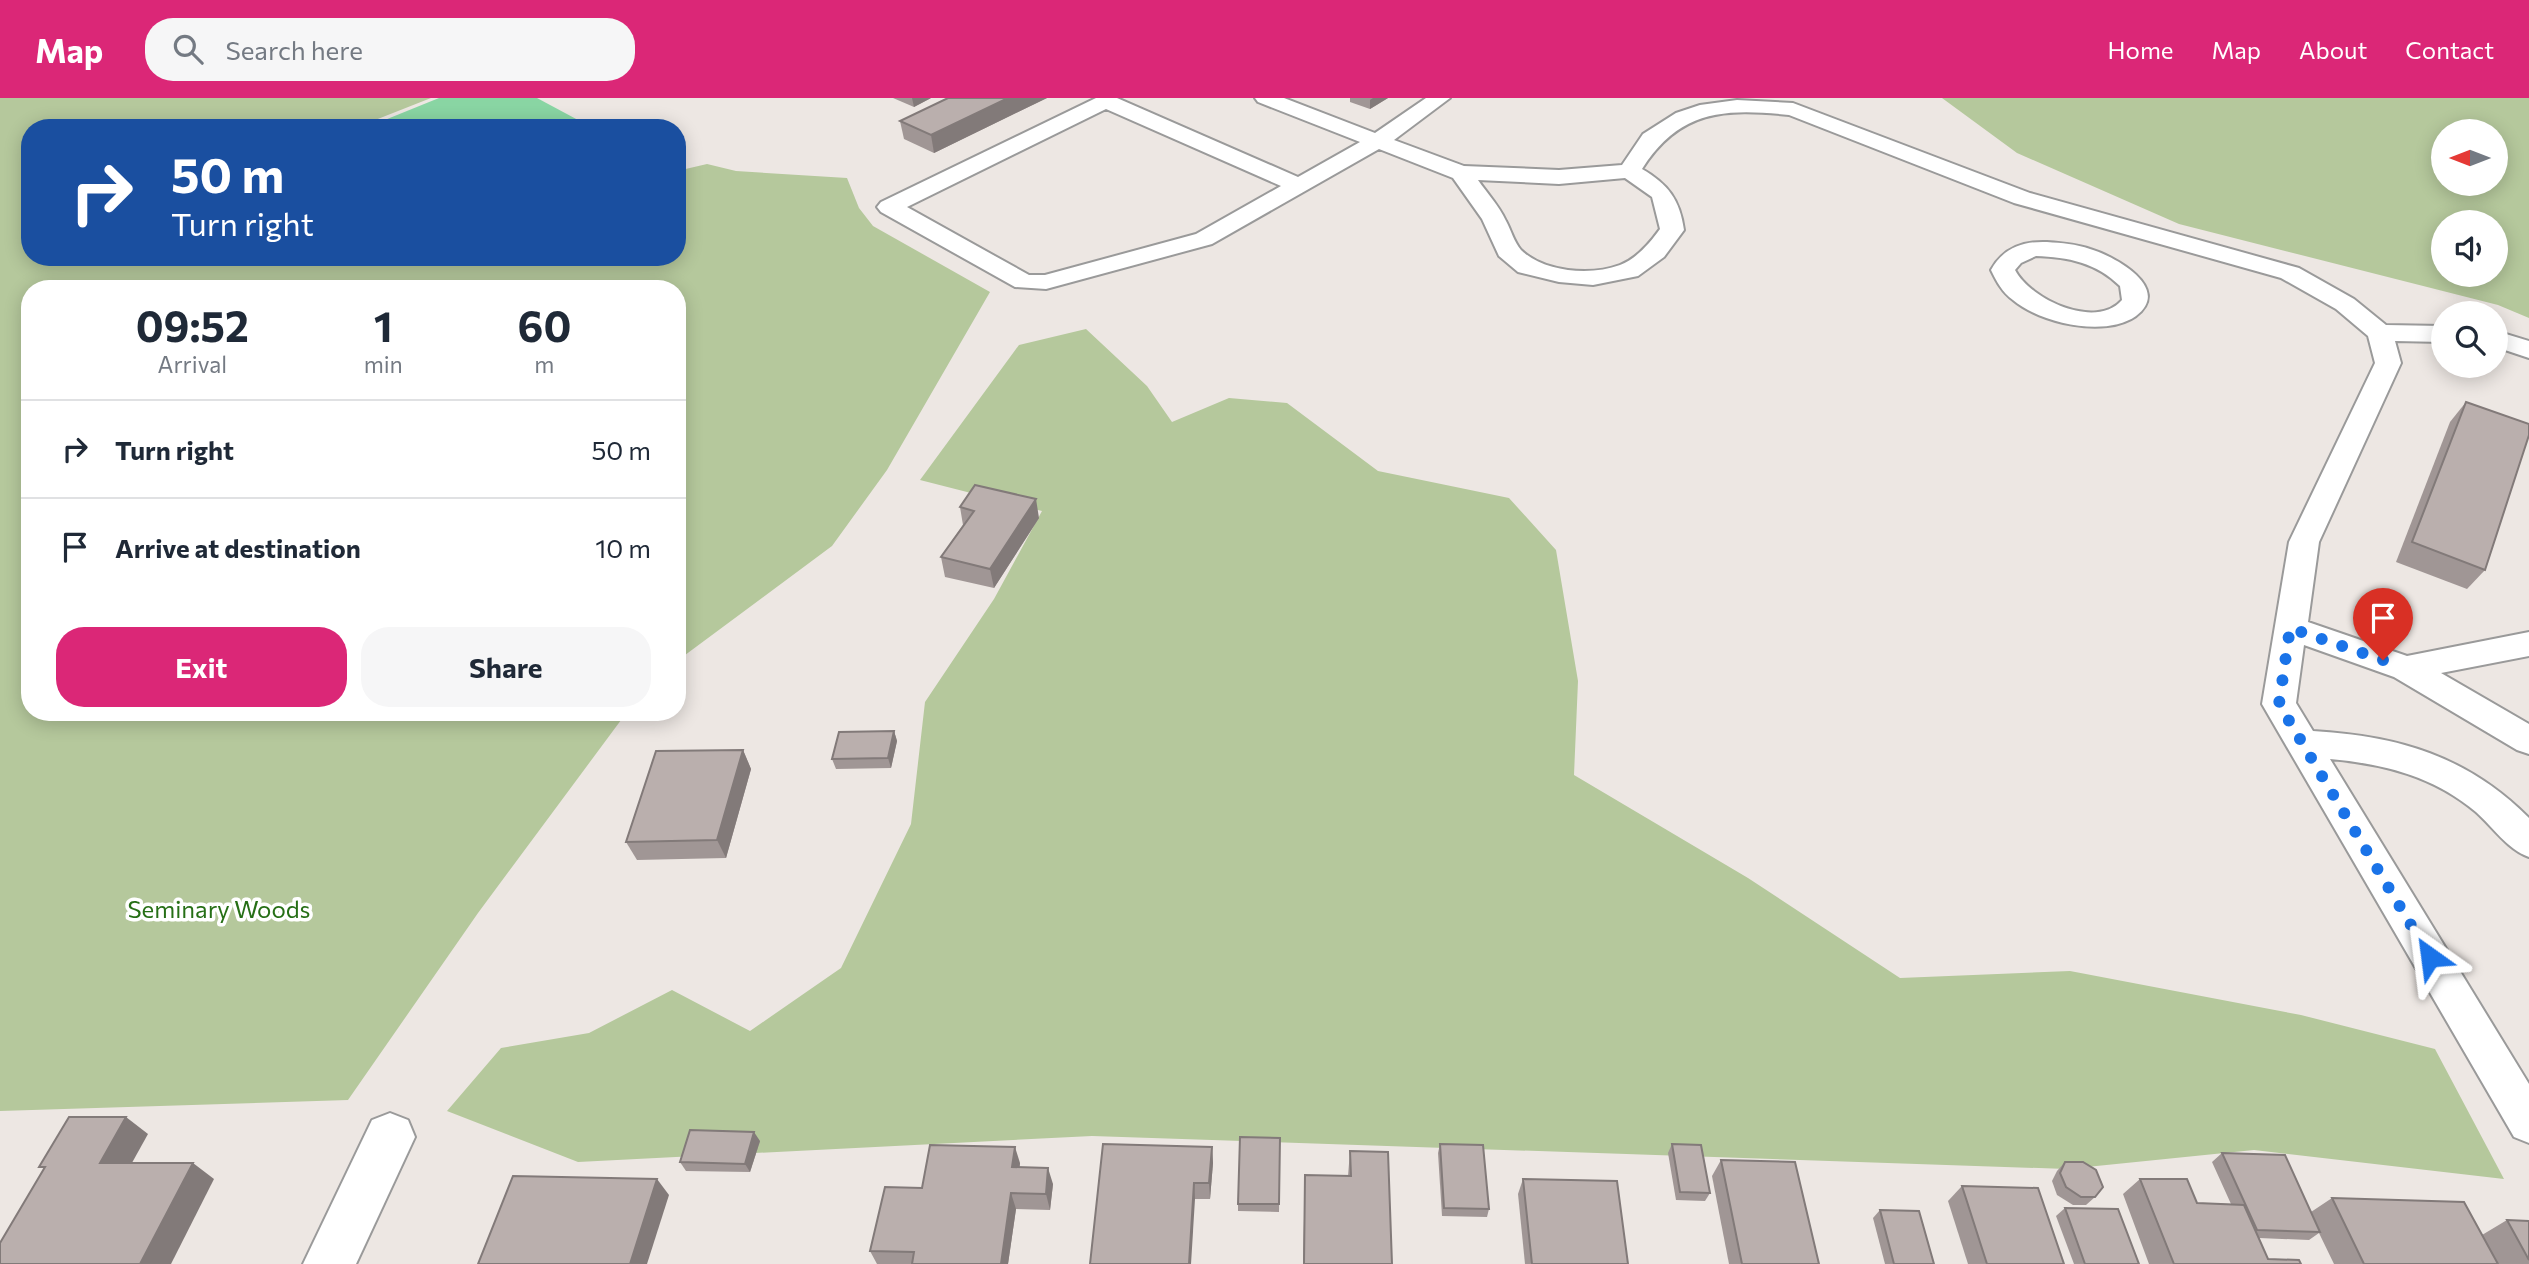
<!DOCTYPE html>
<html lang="en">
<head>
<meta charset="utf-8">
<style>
	body { margin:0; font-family:Commissioner,sans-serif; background:#f6f6f7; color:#1f2937; height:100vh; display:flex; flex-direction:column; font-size:26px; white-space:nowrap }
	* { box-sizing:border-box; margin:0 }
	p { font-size:23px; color:#747a83 }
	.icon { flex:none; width:38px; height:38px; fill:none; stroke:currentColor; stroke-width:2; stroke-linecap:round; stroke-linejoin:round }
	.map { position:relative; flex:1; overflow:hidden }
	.panel { position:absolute; left:21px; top:182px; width:665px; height:441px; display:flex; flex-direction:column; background:#fff; border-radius:28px; box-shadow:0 4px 18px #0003 }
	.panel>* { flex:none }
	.guide { position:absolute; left:21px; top:21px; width:665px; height:147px; border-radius:28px; box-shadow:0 4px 18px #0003; background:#1a4fa0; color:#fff; overflow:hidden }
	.needle { width:46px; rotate:270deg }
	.tools { position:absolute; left:2431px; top:21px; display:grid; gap:14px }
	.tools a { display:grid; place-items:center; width:77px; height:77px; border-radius:50%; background:#fff; box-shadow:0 4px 18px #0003; font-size:35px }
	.pin { position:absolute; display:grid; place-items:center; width:60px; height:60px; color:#fff; margin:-72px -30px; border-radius:50% 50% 50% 0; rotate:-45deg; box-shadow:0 0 7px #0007 }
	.pin .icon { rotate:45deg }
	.me { position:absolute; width:77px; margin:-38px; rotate:329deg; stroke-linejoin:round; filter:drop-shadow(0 0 5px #0008) }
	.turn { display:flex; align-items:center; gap:24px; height:147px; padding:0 35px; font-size:32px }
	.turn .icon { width:91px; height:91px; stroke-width:2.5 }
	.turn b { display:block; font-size:49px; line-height:60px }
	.eta { display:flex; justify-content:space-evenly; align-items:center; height:119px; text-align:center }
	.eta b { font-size:42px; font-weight:700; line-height:49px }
	.action { display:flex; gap:14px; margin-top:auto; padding:14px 35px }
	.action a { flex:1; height:80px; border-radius:28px; background:#db2777; color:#fff; font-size:28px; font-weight:700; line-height:80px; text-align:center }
	.action a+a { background:#f6f6f7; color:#1f2937 }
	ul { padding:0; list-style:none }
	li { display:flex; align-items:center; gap:21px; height:98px; padding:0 35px; border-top:2px solid #e0e1e3 }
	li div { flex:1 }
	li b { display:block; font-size:26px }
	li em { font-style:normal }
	header { display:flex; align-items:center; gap:42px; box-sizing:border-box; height:98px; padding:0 35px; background:#db2777; color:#fff }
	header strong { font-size:33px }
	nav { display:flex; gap:38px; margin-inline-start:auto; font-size:24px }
	.search { width:490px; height:63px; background:#f6f6f7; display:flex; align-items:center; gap:18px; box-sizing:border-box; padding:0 24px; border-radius:28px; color:#747a83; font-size:26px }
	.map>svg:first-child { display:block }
	.forest { fill:#b5c89c; fill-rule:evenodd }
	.pitch { fill:#89d5a3 }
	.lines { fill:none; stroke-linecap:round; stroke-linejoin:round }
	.service-casing { stroke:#9a9a9a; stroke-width:4 }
	.minor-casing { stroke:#9a9a9a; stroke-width:4 }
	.service { fill:#fff; fill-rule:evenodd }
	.minor { fill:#fff; fill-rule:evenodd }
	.wall { fill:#a09695 }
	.shaded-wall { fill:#827a79 }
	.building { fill:#baafad; stroke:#827a79; stroke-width:2 }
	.route { stroke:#1a73e8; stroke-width:12; stroke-dasharray:0 21.6 }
	.labels { text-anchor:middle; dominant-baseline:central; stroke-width:7; stroke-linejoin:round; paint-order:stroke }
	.park-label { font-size:24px; fill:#266f16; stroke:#fff }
</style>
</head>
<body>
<header>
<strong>Map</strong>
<div class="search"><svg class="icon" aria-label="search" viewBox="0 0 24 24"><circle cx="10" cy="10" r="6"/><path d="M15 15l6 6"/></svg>Search here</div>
<nav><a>Home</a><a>Map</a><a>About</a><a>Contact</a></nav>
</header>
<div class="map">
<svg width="2529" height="1166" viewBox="0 0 2529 1166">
	<rect width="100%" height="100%" fill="#ede7e3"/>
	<g class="forest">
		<path d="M0,0H431L355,30H30V159H677V73L707,66L736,73L847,80L859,110L873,128L990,194L887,372L832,448L677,563V191H30V614H627L478,815L348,1002L0,1013Z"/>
		<path d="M1942,0H2529V220L2498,207L2179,126L2017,55ZM2443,33H2496V86H2443ZM2443,124H2496V177H2443Z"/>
		<path d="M1086,231L1147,288L1172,324L1229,300L1287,305L1378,373L1509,400L1556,452L1578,583L1574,677L1748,780L1900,880L2070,873L2301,917L2435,951L2504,1081L2254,1052L2067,1071L1092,1038L578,1064L447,1013L501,950L589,935L672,892L750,933L841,870L911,726L925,604L994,501L1042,413L920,382L1019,247Z"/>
	</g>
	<path class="pitch" d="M439,0H537L593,30H365Z"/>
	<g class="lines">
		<defs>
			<g id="service">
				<path d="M1096,0H1117L1298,79L1360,44L1258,4L1255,0H1284L1375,35L1426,0H1450L1394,42L1464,68L1559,72L1622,67L1643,36L1676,15L1700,7L1737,2L1793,5L2030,95L2299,170L2354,201L2386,227L2443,228V244L2395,243L2401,265L2319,444L2308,524L2407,558L2529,534V558L2441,575L2529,626V656L2517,652L2394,579L2304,547L2296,605L2313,633C2399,638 2467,658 2529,720V759C2507,751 2493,729 2476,714C2433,678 2384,666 2330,661L2529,986V1045L2514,1039L2262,606L2289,444L2375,265L2368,238L2336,211L2281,180L2014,105L1789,17C1725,10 1679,12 1642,71C1668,86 1680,102 1684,132L1664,159L1638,178L1593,187L1559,184L1518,174L1499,158L1482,121L1453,80L1379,51L1212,146L1046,191L1015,189L881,114L877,109L881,104ZM1106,11L1281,88L1196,136L1045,177H1029L907,109ZM1625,80L1652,99L1660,131C1650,145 1636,161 1620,167C1590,178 1544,174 1521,152C1514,144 1511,132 1506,123C1499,108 1487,95 1478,82L1559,86Z"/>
				<path d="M2047,144C2062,145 2076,146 2090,151C2114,158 2173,190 2136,218C2105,240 2040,225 2013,202C2002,194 1997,184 1991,172C2003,150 2023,143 2047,144ZM2036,158C2068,159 2097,165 2120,188L2122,202C2096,232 2031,202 2015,172L2021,165Z"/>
				<path d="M2496,233L2529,243V260L2496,249Z"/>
			</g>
			<path id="minor" d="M390,1015L408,1022L415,1039L356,1166H303L372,1022Z"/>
		</defs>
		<use href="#service" class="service-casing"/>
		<use href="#minor" class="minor-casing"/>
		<use href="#service" class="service"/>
		<use href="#minor" class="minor"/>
	</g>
	<g class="wall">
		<path d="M893,0H931L914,9Z"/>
		<path d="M948,0H1047L934,55L904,41L900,23Z"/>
		<path d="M1350,0H1388L1370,11L1350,4Z"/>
		<path d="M2466,304L2485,472L2467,491L2396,464L2450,324Z"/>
		<path d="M960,409L1039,420L994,490L945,479L941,459L963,427Z"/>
		<path d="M894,633L897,643L891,670L836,671L832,661Z"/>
		<path d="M743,652L751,671L726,760L637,762L626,744Z"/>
		<path d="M1280,1040L1279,1114L1238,1113V1106Z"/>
		<path d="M760,1043L750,1074L686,1073L680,1064Z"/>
		<path d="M1103,1046L1212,1049L1213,1065L1210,1101H1195Z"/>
		<path d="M1440,1046L1489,1111L1487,1119L1442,1118L1438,1055Z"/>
		<path d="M1672,1046L1710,1095L1705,1103L1676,1102L1668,1055Z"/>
		<path d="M1350,1053L1392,1166H1303L1305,1077L1348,1078Z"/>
		<path d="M2222,1055L2311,1114L2332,1100L2482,1137L2507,1122L2529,1123V1166H2334L2319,1135L2309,1142L2259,1140L2268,1161L2301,1166H2149L2123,1096L2140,1081L2197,1105L2231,1106L2212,1064Z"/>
		<path d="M1721,1062L1819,1166H1729L1712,1078Z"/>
		<path d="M2065,1064L2095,1099L2086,1107H2073L2057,1097L2052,1083L2057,1073Z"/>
		<path d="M1020,1065L1019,1070L1053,1086L1050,1112L1016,1111L1008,1166H877L870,1153L922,1090Z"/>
		<path d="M1523,1081L1628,1166H1525L1518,1096Z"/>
		<path d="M1962,1088L2064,1166H1968L1948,1103Z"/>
		<path d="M2065,1110L2139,1166H2074L2056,1118Z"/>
		<path d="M1880,1112L1934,1166H1885L1873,1120Z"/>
	</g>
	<g class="shaded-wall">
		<path d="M912,0H931L914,9Z"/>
		<path d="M1008,0H1047L934,55L931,37Z"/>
		<path d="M1373,0H1388L1370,11V2Z"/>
		<path d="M1036,401L1039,420L994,490L990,471Z"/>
		<path d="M894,633L897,643L891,670L888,660Z"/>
		<path d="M743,652L751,671L726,760L717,742Z"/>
		<path d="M126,1019L148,1036L123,1081L100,1065Z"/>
		<path d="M754,1034L760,1043L750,1074L745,1066Z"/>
		<path d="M1015,1049L1020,1065L1018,1085L1012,1069Z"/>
		<path d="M1212,1049L1213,1065L1210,1101L1209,1085Z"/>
		<path d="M193,1065L214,1081L171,1166H140Z"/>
		<path d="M1048,1070L1053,1086L1050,1112L1046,1096Z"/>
		<path d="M657,1081L669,1097L647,1166H630Z"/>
		<path d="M1194,1085L1195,1101L1191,1166H1189Z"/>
		<path d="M1011,1095L1016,1111L1008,1166H1001Z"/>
	</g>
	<g class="building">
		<path d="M948,0H1008L931,37L900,23Z"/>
		<path d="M2466,304L2529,326V337L2485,472L2412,444Z"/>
		<path d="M975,387L1036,401L990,471L941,459L974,413L960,409Z"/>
		<path d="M894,633L888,660L832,661L839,634Z"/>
		<path d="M743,652L717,742L626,744L656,653Z"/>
		<path d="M69,1019H126L100,1065H193L140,1166H0V1145L45,1069H39Z"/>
		<path d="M690,1032L754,1034L745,1066L680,1064Z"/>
		<path d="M1240,1039L1280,1040L1279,1106H1238Z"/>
		<path d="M1103,1046L1212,1049L1209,1085H1194L1189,1166H1090Z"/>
		<path d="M1440,1046L1483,1047L1489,1111L1444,1110Z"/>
		<path d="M1672,1046L1701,1047L1710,1095L1680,1094Z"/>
		<path d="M930,1047L1015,1049L1012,1069L1048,1070L1046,1096L1011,1095L1001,1166H912L914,1154L870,1153L885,1089L922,1090Z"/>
		<path d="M1350,1053L1388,1054L1392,1166H1304L1305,1077L1351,1078Z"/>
		<path d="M2222,1055L2285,1057L2320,1134L2257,1132Z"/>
		<path d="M1721,1062L1795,1064L1819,1166H1742Z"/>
		<path d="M2065,1064H2083L2096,1072L2103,1089L2095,1099H2081L2066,1089L2060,1075Z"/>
		<path d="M513,1078L657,1081L630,1166H478Z"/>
		<path d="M1523,1081L1617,1083L1628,1166H1532Z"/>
		<path d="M2140,1081H2187L2197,1105L2244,1107L2268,1161L2299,1162L2301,1166H2174Z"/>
		<path d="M1962,1088L2038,1090L2064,1166H1987Z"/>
		<path d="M2332,1100L2464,1104L2498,1166H2364Z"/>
		<path d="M2065,1110L2118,1111L2139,1166H2085Z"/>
		<path d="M1880,1112L1919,1113L1934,1166H1894Z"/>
		<path d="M2507,1122L2529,1123V1162Z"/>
	</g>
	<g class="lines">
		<path class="route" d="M2383,562L2290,530L2279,606L2430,859"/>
	</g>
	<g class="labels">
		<g class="park-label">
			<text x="219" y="810">Seminary Woods</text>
		</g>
	</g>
</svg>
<div class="tools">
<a><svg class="needle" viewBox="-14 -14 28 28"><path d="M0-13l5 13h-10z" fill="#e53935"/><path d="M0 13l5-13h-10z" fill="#747a83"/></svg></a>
<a><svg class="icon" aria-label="sound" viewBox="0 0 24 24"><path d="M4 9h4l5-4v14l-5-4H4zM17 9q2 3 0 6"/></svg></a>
<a><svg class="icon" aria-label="search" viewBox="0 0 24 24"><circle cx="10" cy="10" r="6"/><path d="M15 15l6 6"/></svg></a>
</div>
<div class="pin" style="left:2383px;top:562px;background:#d93025"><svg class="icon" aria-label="arrive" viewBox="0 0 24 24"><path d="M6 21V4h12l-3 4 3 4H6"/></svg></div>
<svg class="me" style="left:2430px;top:859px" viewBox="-20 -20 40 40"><path d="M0-17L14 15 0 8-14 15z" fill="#1a73e8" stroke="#fff" stroke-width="4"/></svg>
<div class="guide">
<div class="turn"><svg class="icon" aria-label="right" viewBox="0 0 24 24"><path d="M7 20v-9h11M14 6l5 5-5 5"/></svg><div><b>50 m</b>Turn right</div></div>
</div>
<section class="panel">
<div class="eta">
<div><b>09:52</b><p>Arrival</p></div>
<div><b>1</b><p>min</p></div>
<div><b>60</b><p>m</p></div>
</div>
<ul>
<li><svg class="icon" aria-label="right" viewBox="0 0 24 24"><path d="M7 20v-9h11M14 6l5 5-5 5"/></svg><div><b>Turn right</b></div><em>50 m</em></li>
<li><svg class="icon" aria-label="arrive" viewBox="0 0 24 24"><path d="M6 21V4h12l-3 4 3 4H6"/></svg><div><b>Arrive at destination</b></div><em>10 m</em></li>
</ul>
<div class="action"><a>Exit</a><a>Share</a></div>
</section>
</div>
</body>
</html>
